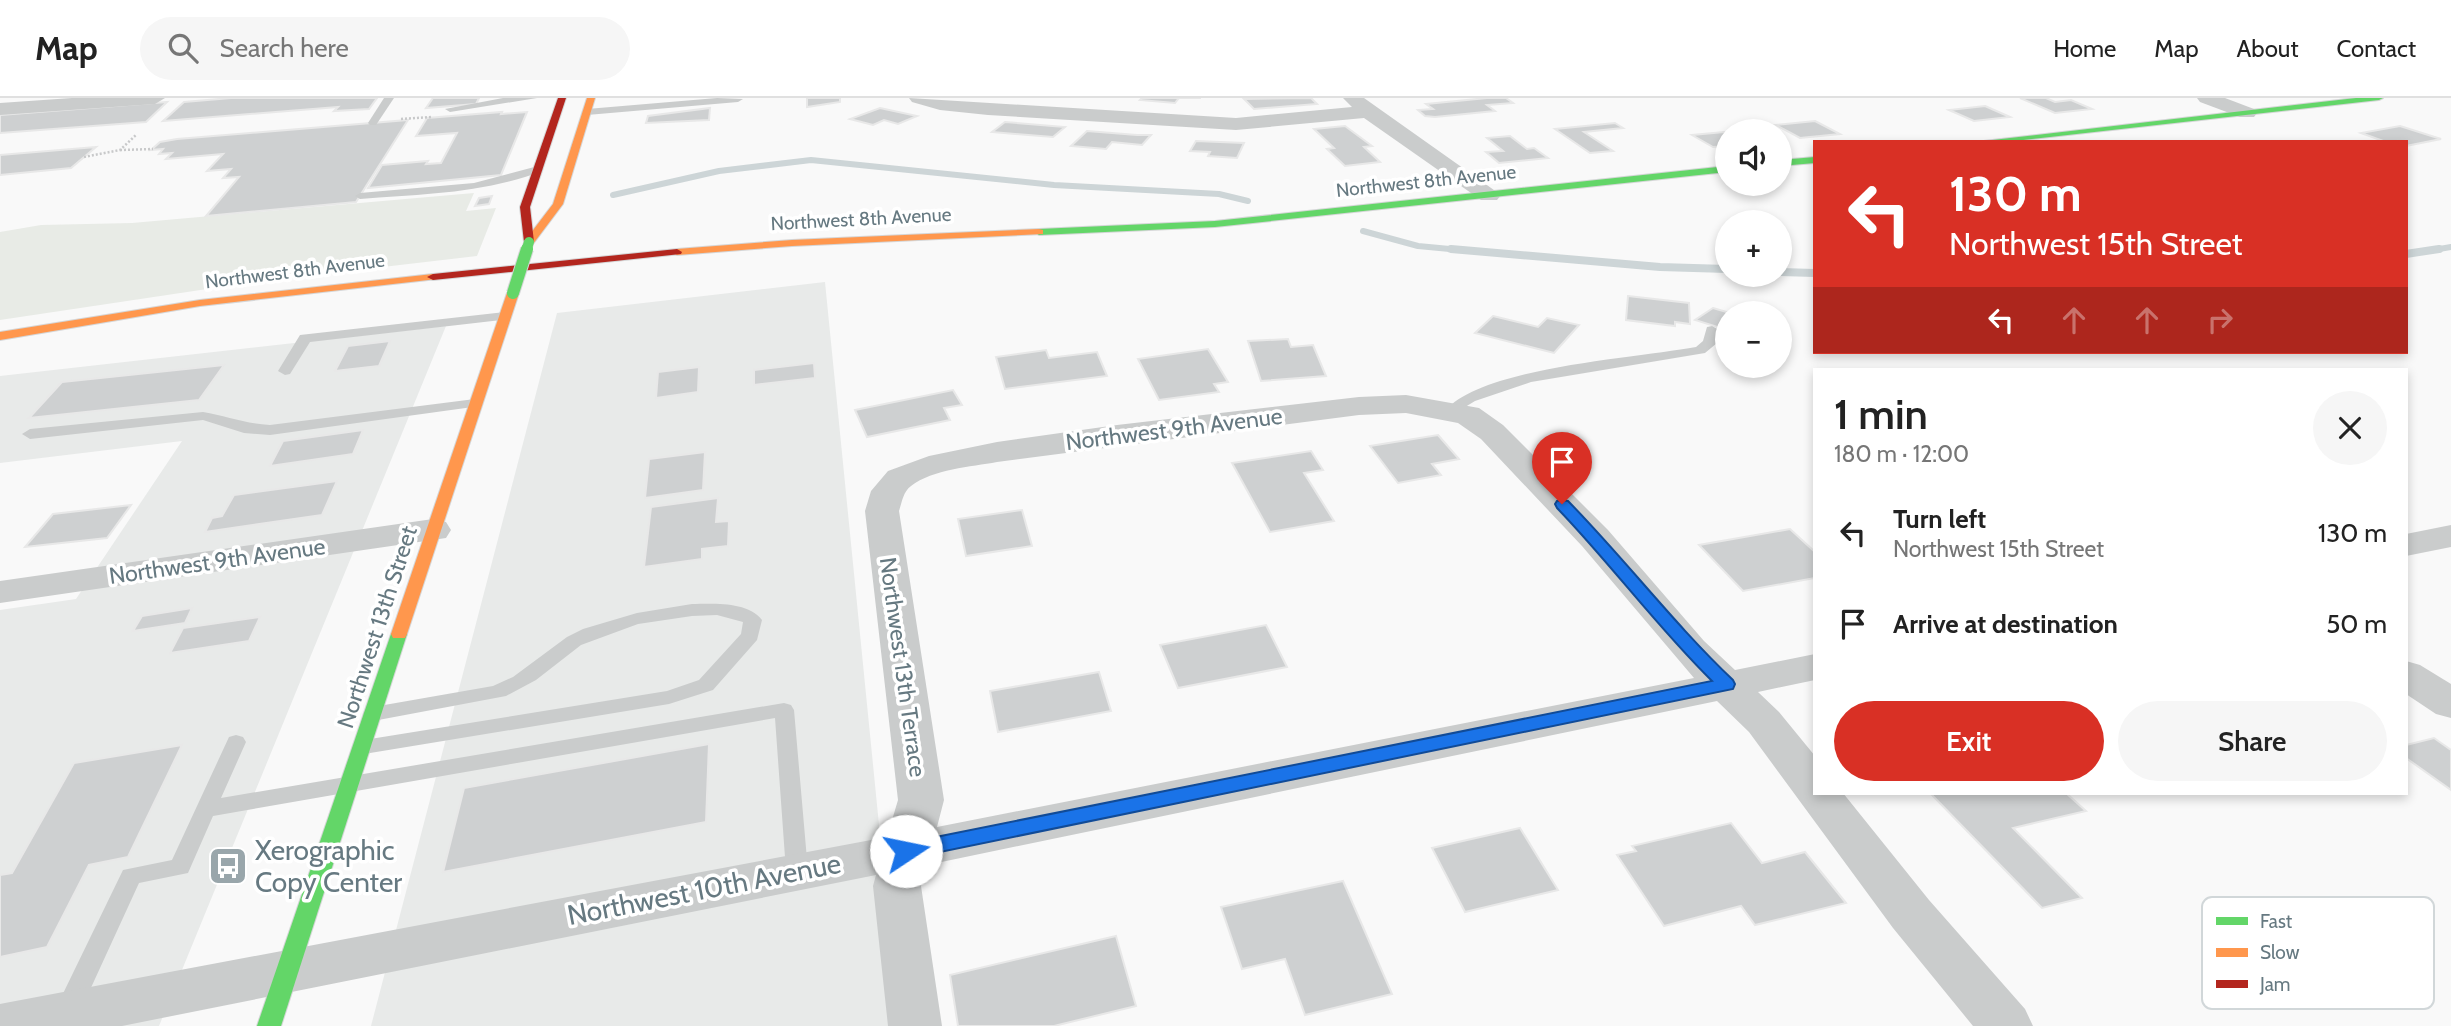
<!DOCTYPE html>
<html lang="en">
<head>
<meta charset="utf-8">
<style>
	body { margin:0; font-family:Cabin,sans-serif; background:#f6f6f6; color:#222; height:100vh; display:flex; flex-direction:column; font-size:26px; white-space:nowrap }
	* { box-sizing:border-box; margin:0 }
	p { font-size:23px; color:#767676 }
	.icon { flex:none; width:38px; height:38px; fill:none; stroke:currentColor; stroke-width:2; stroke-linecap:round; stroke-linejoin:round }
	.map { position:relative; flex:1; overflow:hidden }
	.details { position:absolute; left:1813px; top:270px; width:595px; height:427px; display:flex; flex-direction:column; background:#fff; border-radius:0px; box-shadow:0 4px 10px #0003 }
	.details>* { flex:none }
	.guide { position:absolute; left:1813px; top:42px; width:595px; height:214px; border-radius:0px; box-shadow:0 4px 10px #0003; background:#d93025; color:#fff; overflow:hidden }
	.tools { position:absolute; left:1715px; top:21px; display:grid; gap:14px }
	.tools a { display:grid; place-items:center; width:77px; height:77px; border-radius:50%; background:#fff; box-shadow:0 4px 10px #0003; font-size:35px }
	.pin { position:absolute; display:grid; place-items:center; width:60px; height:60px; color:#fff; margin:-72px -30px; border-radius:50% 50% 50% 0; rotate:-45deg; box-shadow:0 0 7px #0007 }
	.pin .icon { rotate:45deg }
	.me { position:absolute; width:77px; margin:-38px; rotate:79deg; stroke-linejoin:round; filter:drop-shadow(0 0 5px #0008) }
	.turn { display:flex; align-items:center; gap:24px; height:147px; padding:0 21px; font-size:32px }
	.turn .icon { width:91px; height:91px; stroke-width:2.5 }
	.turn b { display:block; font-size:49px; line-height:60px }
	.lanes { display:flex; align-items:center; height:66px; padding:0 21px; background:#0003; justify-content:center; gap:35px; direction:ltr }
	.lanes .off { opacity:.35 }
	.round { display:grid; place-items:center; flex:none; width:74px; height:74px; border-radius:37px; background:#f6f6f6 }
	.headline { display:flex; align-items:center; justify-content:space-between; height:119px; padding:0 21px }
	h1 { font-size:42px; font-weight:600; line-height:52px }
	.button { display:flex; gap:14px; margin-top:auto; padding:14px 21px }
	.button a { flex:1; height:80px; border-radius:42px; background:#d93025; color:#fff; font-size:28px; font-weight:600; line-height:80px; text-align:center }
	.button a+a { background:#f6f6f6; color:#222 }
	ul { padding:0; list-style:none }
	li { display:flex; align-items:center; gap:21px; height:91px; padding:0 21px }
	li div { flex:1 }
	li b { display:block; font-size:26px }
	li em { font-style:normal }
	header { display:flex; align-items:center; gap:42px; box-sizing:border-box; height:98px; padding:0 35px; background:#fff; border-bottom:2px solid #e0e0e0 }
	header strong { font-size:33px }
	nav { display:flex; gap:38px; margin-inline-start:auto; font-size:24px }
	.search { width:490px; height:63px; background:#f6f6f6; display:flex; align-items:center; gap:18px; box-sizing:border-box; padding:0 24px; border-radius:38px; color:#767676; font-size:26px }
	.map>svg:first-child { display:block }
	.built { fill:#e8eae9 }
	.green { fill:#e8ebe6 }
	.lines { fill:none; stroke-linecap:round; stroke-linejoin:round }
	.stream-far1 { stroke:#cdd5d7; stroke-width:6 }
	.stream { stroke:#cdd5d7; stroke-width:8 }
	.building { fill:#ced0d1; stroke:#e8e8e8; stroke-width:2 }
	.fast-casing { stroke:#d5d6d7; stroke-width:2 }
	.slow-casing { stroke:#d5d6d7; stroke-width:2 }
	.jam-casing { stroke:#d5d6d7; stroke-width:2 }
	.path { stroke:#c8c9ca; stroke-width:2.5; stroke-dasharray:2 2; stroke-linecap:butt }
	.lane { fill:#cacccc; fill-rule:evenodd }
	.street { fill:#cacccc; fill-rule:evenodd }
	.fast { fill:#63d668; fill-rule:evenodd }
	.slow { fill:#ff974d; fill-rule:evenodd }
	.jam { fill:#b3261e; fill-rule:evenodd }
	.fast-bridge-far1-casing { stroke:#d5d6d7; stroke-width:11; stroke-linecap:butt }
	.fast-bridge-casing { stroke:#d5d6d7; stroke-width:14; stroke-linecap:butt }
	.fast-bridge-far1 { stroke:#63d668; stroke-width:10 }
	.fast-bridge { stroke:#63d668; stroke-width:12 }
	.route { fill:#1a73e8; stroke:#114b97; stroke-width:2 }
	.labels { text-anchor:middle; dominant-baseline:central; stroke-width:7; stroke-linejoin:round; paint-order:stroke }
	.far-street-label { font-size:19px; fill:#667981; stroke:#fff }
	.street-label { font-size:23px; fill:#667981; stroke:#fff }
	.near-poi-label { font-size:28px; fill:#667981; stroke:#fff; text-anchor:start }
	.near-street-label { font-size:28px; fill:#667981; stroke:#fff }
	.key { fill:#fff; stroke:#d1d7d9; stroke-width:2 }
	.key-label { font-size:19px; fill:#667981 }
</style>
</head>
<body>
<header>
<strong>Map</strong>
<div class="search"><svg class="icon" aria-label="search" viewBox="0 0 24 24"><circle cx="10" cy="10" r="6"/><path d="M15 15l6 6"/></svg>Search here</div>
<nav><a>Home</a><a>Map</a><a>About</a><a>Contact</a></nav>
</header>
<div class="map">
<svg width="2451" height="928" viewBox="0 0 2451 928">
	<rect width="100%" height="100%" fill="#f9f9f9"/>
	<g class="built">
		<path d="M825,184L899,928H371L557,215Z"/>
		<path d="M446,228L159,928H0V512L76,501L182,343L0,365V278Z"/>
	</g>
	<path class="green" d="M474,95L466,113L496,110L477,158L254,184L0,222V134L41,127L132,125Z"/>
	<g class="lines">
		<g class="stream-far1">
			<path d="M613,97L719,73L811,62L1054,87L1219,96L1248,103"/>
			<path d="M1363,133L1418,148L1471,153"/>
			<path d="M2428,153L2451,149"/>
		</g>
		<g class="stream">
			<path d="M1451,151L1660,169L1727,171"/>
			<path d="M2406,156L2439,151"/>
			<path d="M1780,174L1815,175"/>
		</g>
	</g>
	<g class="building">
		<path d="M231,0H377L369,11L334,13L338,9L163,23L184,4Z"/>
		<path d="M433,0H479L476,6L426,10Z"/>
		<path d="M807,0H840V4L807,9Z"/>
		<path d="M1142,0H1201H1179L1175,5L1140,2Z"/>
		<path d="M1311,0L1317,6L1254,11L1244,1Z"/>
		<path d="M1487,0H1506L1513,5L1487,7L1495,13L1435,19L1425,18L1418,12L1433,11L1426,6Z"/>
		<path d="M2020,0H2046L2055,4L2071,2L2092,11L2055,15Z"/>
		<path d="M167,4L146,24L0,35V17Z"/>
		<path d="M1985,8L2010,19L1974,23L1949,12Z"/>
		<path d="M710,10L709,22L646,25L648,18Z"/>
		<path d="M880,10L917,18L898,26L884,22L873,27L850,21Z"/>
		<path d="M502,14L501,16L527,14L501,77L368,90L382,67L428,63L426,66L441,65L457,35L416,38L427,20Z"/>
		<path d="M408,22L356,104L206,118L239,79L223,80L231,71L207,73L223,56L166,61L172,55L159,56L163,51L151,52L160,44L177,41Z"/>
		<path d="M1815,23L1840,36L1800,40L1776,27Z"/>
		<path d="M1005,24L1065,29L1053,39L992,34Z"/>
		<path d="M1615,25L1623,30L1584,34L1613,53L1590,55L1555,31Z"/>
		<path d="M1345,28L1372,48L1364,49L1380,64L1345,68L1327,51L1334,50L1314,31Z"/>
		<path d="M2400,28L2441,41L2406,48V44H2386L2361,35Z"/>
		<path d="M1087,33L1137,37H1151L1142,47L1112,44L1106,51L1071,48Z"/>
		<path d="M1724,34L1727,36V48L1713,49L1692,37Z"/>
		<path d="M1510,38L1527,51L1534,50L1548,60L1499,65L1486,54L1503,53L1487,40Z"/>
		<path d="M1196,43L1244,45L1237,60L1208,58L1210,54L1190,53Z"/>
		<path d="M96,49L71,70L0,77V57Z"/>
		<path d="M492,98L489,106L475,108L479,100Z"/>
		<path d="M1628,198L1689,205L1690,226L1675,224V228L1626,222Z"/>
		<path d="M1713,210L1730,215H1727V232L1695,222Z"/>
		<path d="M1493,218L1538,229L1547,220L1579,227L1554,255L1475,235Z"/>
		<path d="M1288,241L1291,249L1313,247L1326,278L1261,283L1248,243Z"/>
		<path d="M390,243L379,268L335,273L348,248Z"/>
		<path d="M1208,251L1228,284L1214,286L1219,294L1159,302L1138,261Z"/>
		<path d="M1046,252L1049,260L1097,254L1107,278L1005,291L996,259Z"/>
		<path d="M814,265L815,280L754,287V272Z"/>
		<path d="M224,267L199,302L29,320L62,284Z"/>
		<path d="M699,269L698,294L656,300L658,274Z"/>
		<path d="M953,292L962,307L944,310L950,322L867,339L855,312Z"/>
		<path d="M363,332L353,356L270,368L283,343Z"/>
		<path d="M1438,337L1459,361L1432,366L1441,377L1398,385L1370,348Z"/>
		<path d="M1311,353L1323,372L1304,375L1334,423L1270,434L1232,365Z"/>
		<path d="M705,354L703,392L645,400L649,361Z"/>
		<path d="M337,383L322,417L205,434L212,420L222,418L234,397Z"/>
		<path d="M718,400L716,424L729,423L728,448L702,451V461L644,469L651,409Z"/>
		<path d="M131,407L107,440L25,449L53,416Z"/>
		<path d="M1022,412L1032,448L966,458L958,421Z"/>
		<path d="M1790,431L1815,454V480L1743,493L1699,447Z"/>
		<path d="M192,510L185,525L133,533L142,518Z"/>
		<path d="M260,519L249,543L170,555L183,530Z"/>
		<path d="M1266,527L1287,569L1178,590L1160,547Z"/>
		<path d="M1099,574L1111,613L998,634L990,593Z"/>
		<path d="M2434,640L2451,652V692L2406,660V647Z"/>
		<path d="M709,646L706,724L443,774L464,690Z"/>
		<path d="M182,647L128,759L89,767L47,849L0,859V777L12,775L74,665Z"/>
		<path d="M1930,695H2066L2086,713L2013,730L2082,800L2042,810Z"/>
		<path d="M1731,725L1762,765L1805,754L1846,805L1755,827L1741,808L1664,828L1617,757L1636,753L1632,748Z"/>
		<path d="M1520,730L1558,792L1465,814L1432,750Z"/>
		<path d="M1343,783L1392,896L1305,917L1285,861L1242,871L1221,809Z"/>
		<path d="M1116,838L1136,908L1054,928H958L950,877Z"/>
	</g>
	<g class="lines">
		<defs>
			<g id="fast">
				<path d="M2356,0H2383L2379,2L2006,44H1975Z"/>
				<path d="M1815,59V65L1780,68V62Z"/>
				<path d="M1727,68V74L1215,129L1039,137L1034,134L1039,131L1215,123Z"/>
				<path d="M399,531L407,536L281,928H257L391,536Z"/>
			</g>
			<g id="slow">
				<path d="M587,0H595L563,106L533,146H525L524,144L553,106Z"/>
				<path d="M1039,131L1043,132V136L792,148L677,157L672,154L677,151L792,142Z"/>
				<path d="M433,176L437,177V181L200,208L0,242V234L200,202Z"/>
				<path d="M513,192L519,195L407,536L405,540H393L391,536L507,195Z"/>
			</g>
			<g id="jam">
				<path d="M558,0H566L530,109L534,144L529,147L524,144L520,109Z"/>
				<path d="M677,151L682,154L681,156L433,182L427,179L433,176Z"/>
			</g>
		</defs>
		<use href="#fast" class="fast-casing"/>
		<use href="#slow" class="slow-casing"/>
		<use href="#jam" class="jam-casing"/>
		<g class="path">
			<path d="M401,21L431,19"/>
			<path d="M120,52L153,51"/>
			<path d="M84,59L120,52L136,37"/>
		</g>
		<g class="lane">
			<path d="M384,0H394L376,27H370L368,25Z"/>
			<path d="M503,0H537L450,14L445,11Z"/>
			<path d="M717,0L743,1L738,4L587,17L582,14L587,11Z"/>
			<path d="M538,68L543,71L542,73C483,96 422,96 360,101L355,98L360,95L474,85Z"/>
			<path d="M505,214L510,215V221L310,244L290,276L285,277L278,273L300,237Z"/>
			<path d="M1712,228L1719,232L1717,245L1705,255L1531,284L1475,303L1452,317L1445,313C1482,269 1637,260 1696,249L1703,243L1707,229Z"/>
			<path d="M475,301L480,302L482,305L480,308L270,337L244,335L203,322L30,341L22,336L30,331L203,314C226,318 247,326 270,327Z"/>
			<path d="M692,506C713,506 747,503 762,522L757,542L713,592L669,606L364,656L357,654L354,649L357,644L364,642L667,593L699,582L741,536L743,524L717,517L692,518L638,526L581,547L536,582L506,598L373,623L366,621L363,616L366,611L373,609L493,588L513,579L567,539L583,531L637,515Z"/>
			<path d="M784,605L791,607L794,612L808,773L805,779L797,782L789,779L786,773L775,620L213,718L188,775L139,785L78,918L69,921L60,918L56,910L123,772L172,762L229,639L236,637L243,639L246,644L221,700Z"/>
		</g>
		<g class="street">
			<path d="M72,0H165L155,6L0,17V5Z"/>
			<path d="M909,0L1236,20L1352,9L1343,0H1364L1501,97L1497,102H1481L1364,20L1236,32L988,17L940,12L912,4Z"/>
			<path d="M2197,0H2225L2254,11L2257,15L2254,19H2240L2200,4Z"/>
			<path d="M1406,297L1479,310L1503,327L1608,432L1704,543L1735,572L1815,556V582L1758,594L1779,614L1815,658V695H1843L1929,802L2025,911L2033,928H1973L1893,830L1749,634L1717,603L927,767L921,788L942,928H888L873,788L876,777L122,928H0V906L5,905L887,739L898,702L865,413L871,393L888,373L929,358L997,344L1117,327L1359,299ZM1406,315L1458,325L1481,341L1582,448L1694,580L937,729L944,702L899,413C902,404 903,394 911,388C933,371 971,369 997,364L1359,317Z"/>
			<path d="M433,421L446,424L451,432L446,440L0,505V483Z"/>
			<path d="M2451,427V449L2406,458V436Z"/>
			<path d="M2406,563L2420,567L2451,586V620L2436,616L2406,596Z"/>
		</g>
		<use href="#fast" class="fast"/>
		<use href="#slow" class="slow"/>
		<use href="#jam" class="jam"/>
		<defs>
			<path id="fast-bridge-far1" d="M526,153L529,144"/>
			<path id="fast-bridge" d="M513,195L527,151"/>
		</defs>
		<use href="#fast-bridge-far1" class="fast-bridge-far1-casing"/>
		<use href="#fast-bridge" class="fast-bridge-casing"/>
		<use href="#fast-bridge-far1" class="fast-bridge-far1"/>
		<use href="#fast-bridge" class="fast-bridge"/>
	</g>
	<path class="route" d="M1562,402L1568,403C1625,461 1674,526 1733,582L1735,586L1733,591L906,761L899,758L896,753L899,747L906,745L1712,583C1657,529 1611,466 1557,410L1555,406L1557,403Z"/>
	<defs>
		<symbol id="bus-square" viewBox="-11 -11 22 22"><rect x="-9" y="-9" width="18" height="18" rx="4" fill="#99a6ab" stroke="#fff"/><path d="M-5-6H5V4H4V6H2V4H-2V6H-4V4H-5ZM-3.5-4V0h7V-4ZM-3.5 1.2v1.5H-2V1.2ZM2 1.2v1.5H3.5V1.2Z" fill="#fff"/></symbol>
	</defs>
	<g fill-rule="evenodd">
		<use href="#bus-square" x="206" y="746" width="44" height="44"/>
	</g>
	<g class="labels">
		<g class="far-street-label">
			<text transform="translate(1426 83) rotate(-6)">Northwest 8th Avenue</text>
			<text transform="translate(861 121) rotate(-3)">Northwest 8th Avenue</text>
			<text transform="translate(295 173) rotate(-7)">Northwest 8th Avenue</text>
		</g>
		<g class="street-label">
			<text transform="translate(1174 331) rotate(-7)">Northwest 9th Avenue</text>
			<text transform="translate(217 463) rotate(-8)">Northwest 9th Avenue</text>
			<text transform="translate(377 529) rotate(-72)">Northwest 13th Street</text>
			<text transform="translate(903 569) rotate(82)">Northwest 13th Terrace</text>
		</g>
		<g class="near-poi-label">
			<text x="255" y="752">Xerographic<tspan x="255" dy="32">Copy Center</tspan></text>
		</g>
		<g class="near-street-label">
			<text transform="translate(704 791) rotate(-11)">Northwest 10th Avenue</text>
		</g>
	</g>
	<rect x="2202" y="799" width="232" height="112" rx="10" class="key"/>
	<rect x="2216" y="819" width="32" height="8" fill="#63d668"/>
	<rect x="2216" y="850" width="32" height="9" fill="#ff974d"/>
	<rect x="2216" y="882" width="32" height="8" fill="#b3261e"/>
	<g class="key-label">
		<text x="2260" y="830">Fast</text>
		<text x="2260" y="861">Slow</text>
		<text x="2260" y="893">Jam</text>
	</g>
</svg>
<div class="tools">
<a><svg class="icon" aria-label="sound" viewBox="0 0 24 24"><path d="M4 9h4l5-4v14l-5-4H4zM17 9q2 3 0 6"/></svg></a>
<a>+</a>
<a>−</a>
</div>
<div class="pin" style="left:1562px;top:406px;background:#d93025"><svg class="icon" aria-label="arrive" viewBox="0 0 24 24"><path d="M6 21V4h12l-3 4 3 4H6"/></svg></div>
<svg class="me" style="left:906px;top:753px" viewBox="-20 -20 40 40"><circle r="19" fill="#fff"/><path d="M0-13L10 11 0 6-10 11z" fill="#1a73e8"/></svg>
<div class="guide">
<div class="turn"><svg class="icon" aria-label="left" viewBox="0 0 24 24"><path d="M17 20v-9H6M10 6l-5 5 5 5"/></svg><div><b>130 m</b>Northwest 15th Street</div></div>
<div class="lanes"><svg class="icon" aria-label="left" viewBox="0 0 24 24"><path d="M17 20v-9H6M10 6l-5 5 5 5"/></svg><svg class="icon off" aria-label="ahead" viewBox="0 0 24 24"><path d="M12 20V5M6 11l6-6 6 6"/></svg><svg class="icon off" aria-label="ahead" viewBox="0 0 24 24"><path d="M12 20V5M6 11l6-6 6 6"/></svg><svg class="icon off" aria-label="right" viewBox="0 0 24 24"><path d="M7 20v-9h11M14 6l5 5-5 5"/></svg></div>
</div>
<section class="details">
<div class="headline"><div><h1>1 min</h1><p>180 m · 12:00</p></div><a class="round"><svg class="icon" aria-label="close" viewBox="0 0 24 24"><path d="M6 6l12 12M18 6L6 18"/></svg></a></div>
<ul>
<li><svg class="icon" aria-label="left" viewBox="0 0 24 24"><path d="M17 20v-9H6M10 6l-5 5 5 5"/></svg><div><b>Turn left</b><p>Northwest 15th Street</p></div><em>130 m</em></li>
<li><svg class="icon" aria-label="arrive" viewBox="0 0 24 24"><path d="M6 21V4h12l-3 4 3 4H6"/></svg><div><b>Arrive at destination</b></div><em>50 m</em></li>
</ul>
<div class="button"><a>Exit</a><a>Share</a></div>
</section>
</div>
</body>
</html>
